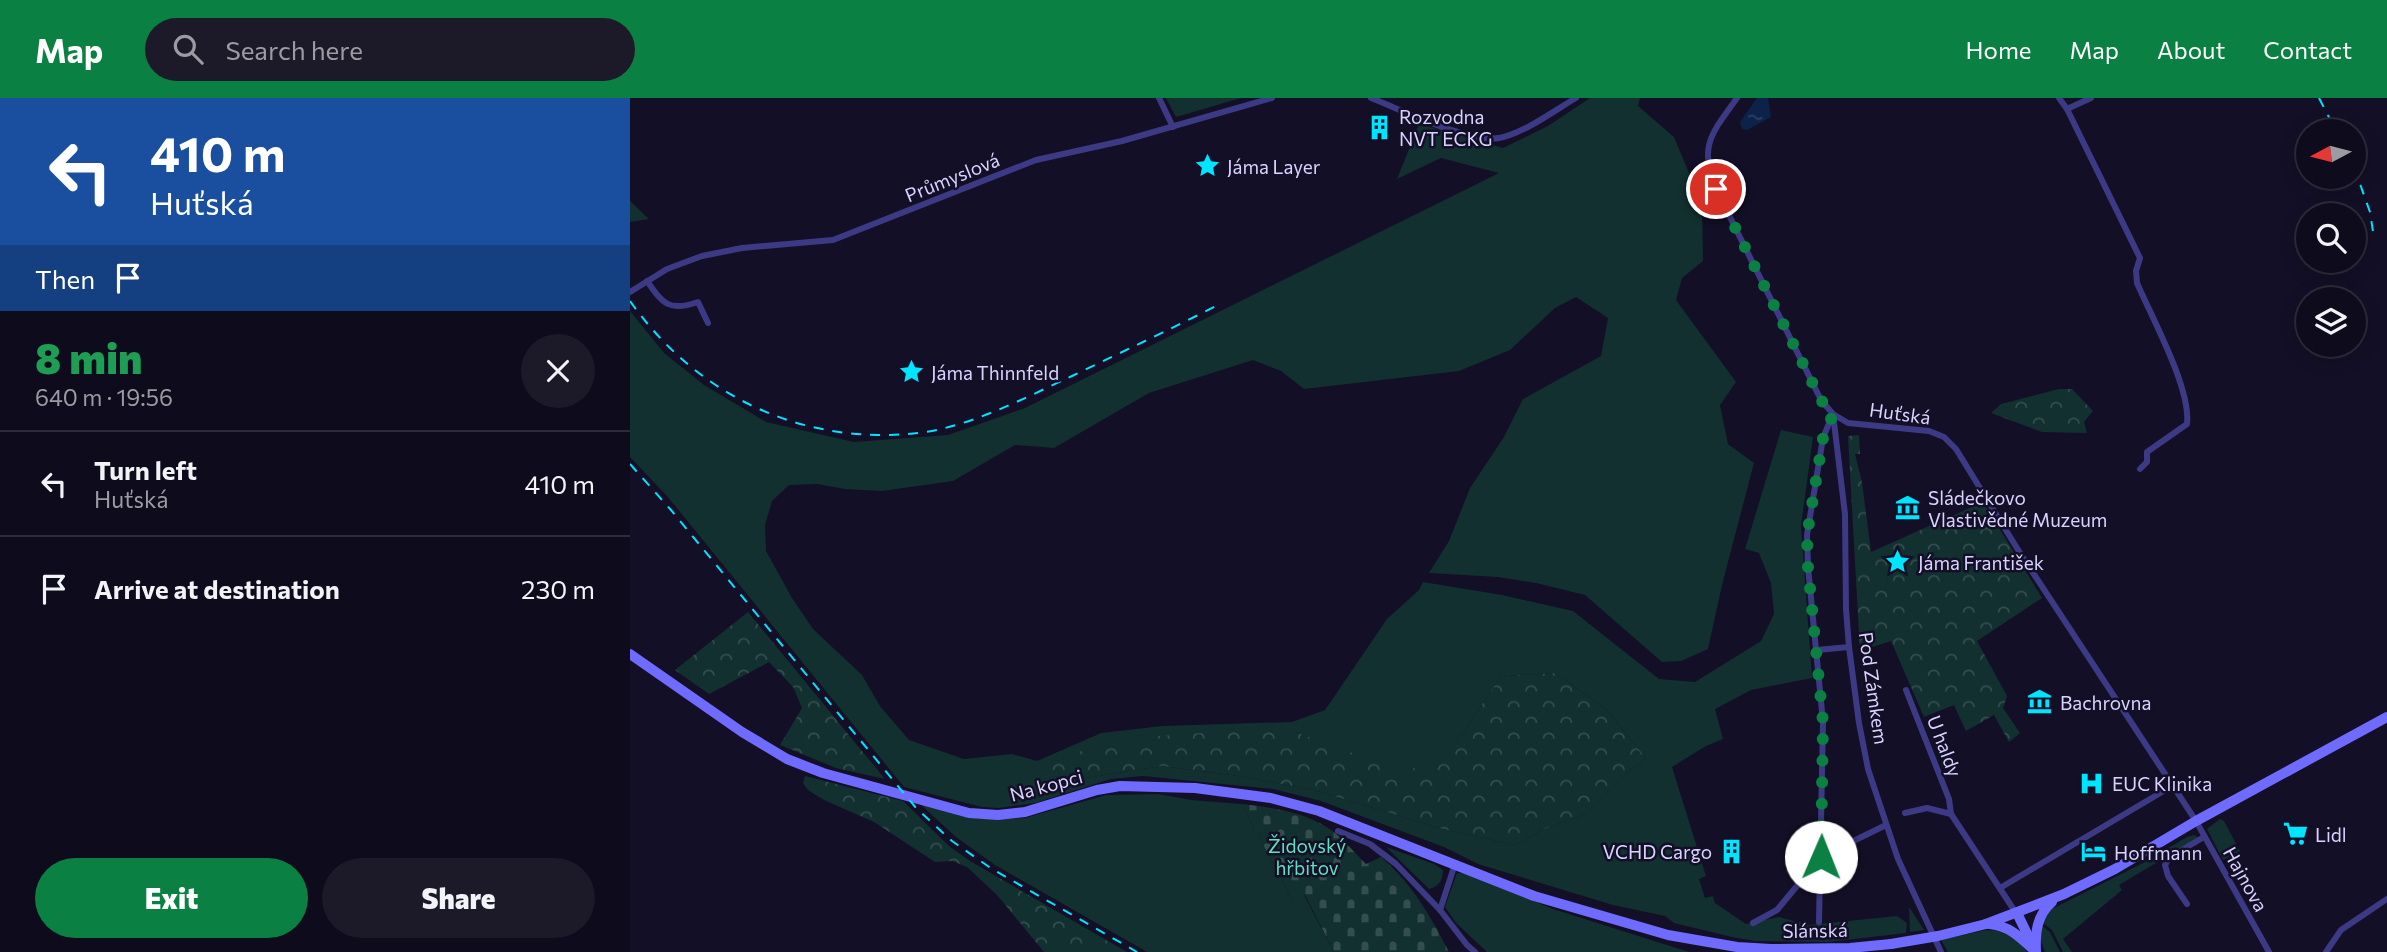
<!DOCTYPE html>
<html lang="en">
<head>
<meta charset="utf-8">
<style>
	body { margin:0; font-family:Commissioner,sans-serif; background:#1c1929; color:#f1f3f6; height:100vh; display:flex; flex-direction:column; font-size:26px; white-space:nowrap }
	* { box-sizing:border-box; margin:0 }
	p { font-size:23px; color:#9b9ba3 }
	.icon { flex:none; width:38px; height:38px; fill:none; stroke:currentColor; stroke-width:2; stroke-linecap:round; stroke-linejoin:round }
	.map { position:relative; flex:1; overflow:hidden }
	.panel { display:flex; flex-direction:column; background:#0e0b1c; width:630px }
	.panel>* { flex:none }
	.banner { background:#1a4fa0; color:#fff; overflow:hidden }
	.needle { width:46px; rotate:263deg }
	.buttons { position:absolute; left:1666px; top:21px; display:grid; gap:14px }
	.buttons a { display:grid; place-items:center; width:70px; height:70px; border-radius:50%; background:#0e0b1c; box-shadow:0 4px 18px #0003,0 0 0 2px #2e2b3b; font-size:35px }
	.pin { position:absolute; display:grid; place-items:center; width:60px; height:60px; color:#fff; margin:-30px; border:4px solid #fff; border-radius:50%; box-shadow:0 2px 7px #0007 }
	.me { position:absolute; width:77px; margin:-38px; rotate:1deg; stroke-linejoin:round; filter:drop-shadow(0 0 5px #0008) }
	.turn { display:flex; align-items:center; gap:24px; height:147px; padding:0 35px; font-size:32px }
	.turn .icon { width:91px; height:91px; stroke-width:2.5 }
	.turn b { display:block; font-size:49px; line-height:60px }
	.then { display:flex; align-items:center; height:66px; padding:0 35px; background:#0003; gap:14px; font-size:26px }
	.round { display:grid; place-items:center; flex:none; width:74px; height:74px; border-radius:37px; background:#1c1929 }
	.overview { display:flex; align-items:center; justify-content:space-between; height:119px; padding:0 35px }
	h1 { font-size:42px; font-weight:800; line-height:52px; color:#1e9e55 }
	.primary-button { display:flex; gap:14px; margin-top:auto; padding:14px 35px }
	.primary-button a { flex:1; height:80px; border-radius:42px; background:#0b8043; color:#fff; font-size:28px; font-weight:800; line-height:80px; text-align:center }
	.primary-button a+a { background:#1c1929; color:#f1f3f6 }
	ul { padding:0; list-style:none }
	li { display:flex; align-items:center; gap:21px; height:105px; padding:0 35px; border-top:2px solid #2e2b3b }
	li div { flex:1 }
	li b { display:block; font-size:26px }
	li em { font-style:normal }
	header { display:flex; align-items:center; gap:42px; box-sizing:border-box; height:98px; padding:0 35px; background:#0b8043; color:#fff }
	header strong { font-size:33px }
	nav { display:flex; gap:38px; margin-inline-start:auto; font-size:24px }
	.search { width:490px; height:63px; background:#1c1929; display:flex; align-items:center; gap:18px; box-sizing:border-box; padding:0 24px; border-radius:38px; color:#9b9ba3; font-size:26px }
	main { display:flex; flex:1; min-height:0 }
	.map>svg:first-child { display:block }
	.green { fill:#12302f; fill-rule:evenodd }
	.forest { fill:url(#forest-crowns) }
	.cemetery { fill:url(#cemetery-stones) }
	.water { fill:url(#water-ripples) }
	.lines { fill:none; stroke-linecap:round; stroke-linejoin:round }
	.street { stroke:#3d3a85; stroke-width:6 }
	.secondary { stroke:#6f6bff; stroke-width:10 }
	.rail { stroke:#00e5ff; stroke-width:2; stroke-dasharray:10 9; stroke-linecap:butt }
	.secondary-bridge { stroke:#6f6bff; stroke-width:10 }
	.route { stroke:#0b8043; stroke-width:12; stroke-dasharray:0 21.6 }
	.labels { text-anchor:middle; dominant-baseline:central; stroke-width:5; stroke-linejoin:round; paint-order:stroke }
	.poi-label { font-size:19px; fill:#d9d4ff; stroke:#130f26; text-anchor:start }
	.street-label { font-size:19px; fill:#d9d4ff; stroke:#130f26 }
	.park-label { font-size:19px; fill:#5fe0c0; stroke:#130f26 }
</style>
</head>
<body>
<header>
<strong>Map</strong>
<div class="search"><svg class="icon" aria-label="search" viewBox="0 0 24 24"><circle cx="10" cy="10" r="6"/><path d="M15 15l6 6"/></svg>Search here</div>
<nav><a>Home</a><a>Map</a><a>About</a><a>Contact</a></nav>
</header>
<main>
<section class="panel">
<div class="banner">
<div class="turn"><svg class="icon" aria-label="left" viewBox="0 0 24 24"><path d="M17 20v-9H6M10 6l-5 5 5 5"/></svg><div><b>410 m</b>Huťská</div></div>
<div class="then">Then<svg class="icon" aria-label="arrive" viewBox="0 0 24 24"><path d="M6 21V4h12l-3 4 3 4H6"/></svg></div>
</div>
<div class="overview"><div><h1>8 min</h1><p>640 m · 19:56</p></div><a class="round"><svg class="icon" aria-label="close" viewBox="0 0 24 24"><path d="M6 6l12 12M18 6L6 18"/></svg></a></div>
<ul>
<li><svg class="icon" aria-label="left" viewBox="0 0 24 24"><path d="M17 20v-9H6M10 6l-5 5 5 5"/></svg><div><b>Turn left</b><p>Huťská</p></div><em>410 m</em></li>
<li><svg class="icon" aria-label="arrive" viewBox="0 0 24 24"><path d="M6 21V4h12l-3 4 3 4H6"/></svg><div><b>Arrive at destination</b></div><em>230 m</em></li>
</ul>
<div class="primary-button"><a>Exit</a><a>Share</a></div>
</section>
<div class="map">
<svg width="1757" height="854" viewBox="0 0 1757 854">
	<defs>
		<pattern id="forest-crowns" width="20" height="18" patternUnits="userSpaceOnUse" patternTransform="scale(1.75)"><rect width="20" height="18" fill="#12302f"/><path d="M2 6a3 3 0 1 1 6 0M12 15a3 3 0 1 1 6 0" fill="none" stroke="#344d4e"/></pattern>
		<pattern id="cemetery-stones" width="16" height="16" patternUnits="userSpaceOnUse" patternTransform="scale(1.75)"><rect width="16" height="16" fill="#12302f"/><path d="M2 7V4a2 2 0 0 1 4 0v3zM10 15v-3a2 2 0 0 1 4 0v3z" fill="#344d4e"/></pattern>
		<pattern id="water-ripples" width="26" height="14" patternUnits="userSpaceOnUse" patternTransform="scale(1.75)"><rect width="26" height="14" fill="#0c2248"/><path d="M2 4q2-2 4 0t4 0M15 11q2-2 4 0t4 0" fill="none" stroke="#2f4163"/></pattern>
	</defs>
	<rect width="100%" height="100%" fill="#130f26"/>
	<g class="green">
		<path d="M536,0H611L546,19Z"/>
		<path d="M960,0H1010L1008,8L1044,39L1072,106L1073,163L1052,180L1046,202L1106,284L1090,307L1098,346L1124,365L1092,487L1078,551L1051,563L1032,564L955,497L906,485L868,479L799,475L819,443L840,390L874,339L893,301L971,258L978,220L946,199L925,210L880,252L829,273L674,291L651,273L623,262L519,295L424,350L385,347L323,383L252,393L215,391L187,386L159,387L142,403L135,427L136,453L162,500L183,531L232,577L250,608L279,642L334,661L382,656L407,663L471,635L532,628L662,624L695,612L757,521L789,492L793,484L872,497L943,513L1029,581L1065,584L1131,543L1144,516L1141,485L1129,455L1115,451L1151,332L1183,339L1171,428L1182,580L1121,592L1085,611L1093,641L1076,648L1042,669L1076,778L1069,781L1075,800L1083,798L1085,805L1116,826L1149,819L1179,827L1267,818L1277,825L1276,835L1198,844L1125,843L1102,839L1044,825L1035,818L983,807L848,766L814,749L691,703L643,691L513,678L481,681L405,705L369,710L352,709L274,689L37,398L0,359V213L34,255L74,287L136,324L224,344L318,337L395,310L869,75L811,60L767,81L789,26L873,50L918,28ZM925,575L977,612L1016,660L992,679L955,716L912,732L885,747L813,731L684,692L602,677L532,668L442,682L413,681L657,631L777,676L833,635L871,578Z"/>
		<path d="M0,103L19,121L0,124Z"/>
		<path d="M528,696L562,702L611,706L663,802L674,797L704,854H517L365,767L326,739L291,707L349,721L395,720L476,697Z"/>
		<path d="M1590,721L1594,723L1610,753L1593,762L1577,731Z"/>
		<path d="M1565,737L1568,740L1489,787L1492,792L1433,841L1442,854H1433L1422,832L1412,824L1422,811L1513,765L1557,739Z"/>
		<path d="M756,749L804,766L813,772C812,783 810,788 799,791Z"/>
		<path d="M827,775L838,776L923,811L1059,854H857L826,825L815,809Z"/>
		<path d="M1279,809L1294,832L1280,834Z"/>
		<path d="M1411,827L1420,834L1430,854H1415L1410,840Z"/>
		<path d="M1356,832C1375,833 1386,838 1397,854H1318L1311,842Z"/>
	</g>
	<g class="forest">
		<path d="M1429,291H1442L1463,313L1454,324L1457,335L1412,334L1361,315L1371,306Z"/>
		<path d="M1229,337L1230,356H1225L1232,384L1241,454L1353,404L1412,500L1347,543L1377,598L1373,610L1390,635L1379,644L1364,617L1336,633L1324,607L1294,619L1261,543L1230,553L1218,338Z"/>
		<path d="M118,514L255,681L206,670L150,647L172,610L163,589L139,564L79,596L45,572Z"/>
		<path d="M925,575L977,612L1016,660L992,679L955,716L912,732L885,747L813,731L684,692L602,677L532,668L442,682H413V670L451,653L515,639L613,632L657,631L777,675L833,635L871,578Z"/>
		<path d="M175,678L273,703L319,748L340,763L497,854H414L367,797L337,769L322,763L305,764L244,724L194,702L178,692L173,685Z"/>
	</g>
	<path class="cemetery" d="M611,706C641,709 681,715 705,735C716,744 726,756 736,766L751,759C784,788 799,816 819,854H704L675,797L663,802Z"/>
	<path class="water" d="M1127,0H1138L1141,19L1117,32L1112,31L1110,24Z"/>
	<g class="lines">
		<g class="street">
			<path d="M529,0L543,29"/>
			<path d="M741,0C772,12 838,45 869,40C893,36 925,12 946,0"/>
			<path d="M1107,0C1082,35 1068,48 1086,91L1191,302L1203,316L1218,325L1299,333L1314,339L1326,351L1390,455L1566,723L1639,854"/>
			<path d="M1429,0L1437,11L1510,160L1506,173L1507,185C1522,220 1561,290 1557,326L1517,354V364L1510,371"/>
			<path d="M1437,11L1461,0"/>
			<path d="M17,183C33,206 39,214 68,204L78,225"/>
			<path d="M0,194L37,171L72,158L112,150L203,142L406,62L492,43L642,0"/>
			<path d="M1203,316L1215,416L1216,511L1219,549L1229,625L1238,671L1268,761L1311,854"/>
			<path d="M1187,552L1219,549"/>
			<path d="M1276,592L1319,701L1321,716"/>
			<path d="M1275,715L1297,710L1321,716L1386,815"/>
			<path d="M708,733L740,746L766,766L810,812L837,847L845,854"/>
			<path d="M1370,790L1542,688"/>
			<path d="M1557,806L1538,778L1535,767L1540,759L1574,739"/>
			<path d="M810,812L825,766"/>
			<path d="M1189,824L1193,624L1178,469L1177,437L1193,340L1202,318"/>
			<path d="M1123,825L1147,812L1191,759L1256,727"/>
			<path d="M1696,854L1711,832L1757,801"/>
		</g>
		<g class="secondary">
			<path d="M0,556L112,634L157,661L193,675L339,715L368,717L395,714L467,692L490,688L565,690L641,700L689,713L904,798L1038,837L1107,849L1141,851L1220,850L1261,846"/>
			<path d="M1387,815L1402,846"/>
			<path d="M1356,826L1434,796L1485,771L1566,723L1757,619"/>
			<path d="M1360,826C1380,828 1391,840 1406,854"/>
			<path d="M1406,854C1405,834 1407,817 1422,804"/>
		</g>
		<g class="rail">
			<path d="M1689,0L1706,33"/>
			<path d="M1724,69L1740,114L1744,140"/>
			<path d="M0,203C58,285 145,335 247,337C269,337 293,336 315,330C359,319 401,297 442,278C492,254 541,231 590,206"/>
			<path d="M0,366L41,412L286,710L322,743L362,771L507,854"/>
		</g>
		<path class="secondary-bridge" d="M1261,846L1308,838L1356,826"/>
	</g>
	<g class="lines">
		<path class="route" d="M1086,91L1191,302L1203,316L1193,340L1177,437L1178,469L1193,624L1191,759"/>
	</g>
	<defs>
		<symbol id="building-bare" viewBox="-9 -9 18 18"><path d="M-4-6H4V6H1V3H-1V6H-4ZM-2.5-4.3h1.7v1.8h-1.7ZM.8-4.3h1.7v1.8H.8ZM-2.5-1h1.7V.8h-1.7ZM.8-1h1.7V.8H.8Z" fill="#00e5ff" stroke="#130f26" stroke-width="2.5" paint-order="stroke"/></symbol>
		<symbol id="sight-bare" viewBox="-9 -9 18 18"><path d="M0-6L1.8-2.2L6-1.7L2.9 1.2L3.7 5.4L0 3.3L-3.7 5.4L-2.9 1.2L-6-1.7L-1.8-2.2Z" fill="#00e5ff" stroke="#130f26" stroke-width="2.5" paint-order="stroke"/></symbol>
		<symbol id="museum-bare" viewBox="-9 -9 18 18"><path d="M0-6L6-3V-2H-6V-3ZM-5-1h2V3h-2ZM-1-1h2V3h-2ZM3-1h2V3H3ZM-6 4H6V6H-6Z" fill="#00e5ff" stroke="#130f26" stroke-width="2.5" paint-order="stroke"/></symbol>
		<symbol id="hospital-bare" viewBox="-9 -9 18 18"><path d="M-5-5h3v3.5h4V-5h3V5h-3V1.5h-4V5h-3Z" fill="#00e5ff" stroke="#130f26" stroke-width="2.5" paint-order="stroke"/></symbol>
		<symbol id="supermarket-bare" viewBox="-9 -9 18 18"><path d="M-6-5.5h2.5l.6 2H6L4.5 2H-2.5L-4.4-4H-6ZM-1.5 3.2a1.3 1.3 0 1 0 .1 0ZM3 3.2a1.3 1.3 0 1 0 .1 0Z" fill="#00e5ff" stroke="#130f26" stroke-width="2.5" paint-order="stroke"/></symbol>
		<symbol id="hotel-bare" viewBox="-9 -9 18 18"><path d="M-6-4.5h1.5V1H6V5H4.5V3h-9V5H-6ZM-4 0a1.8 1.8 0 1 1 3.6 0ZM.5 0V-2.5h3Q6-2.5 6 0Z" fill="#00e5ff" stroke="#130f26" stroke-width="2.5" paint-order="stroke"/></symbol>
	</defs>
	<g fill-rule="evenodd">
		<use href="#building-bare" x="732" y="12" width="35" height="35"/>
		<use href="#sight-bare" x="560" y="50" width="35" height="35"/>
		<use href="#sight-bare" x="264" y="256" width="35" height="35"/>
		<use href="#museum-bare" x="1260" y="392" width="35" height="35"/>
		<use href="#sight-bare" x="1250" y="446" width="35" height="35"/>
		<use href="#museum-bare" x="1392" y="586" width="35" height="35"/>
		<use href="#hospital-bare" x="1444" y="668" width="35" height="35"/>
		<use href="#supermarket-bare" x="1648" y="718" width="35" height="35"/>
		<use href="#building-bare" x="1084" y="736" width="35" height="35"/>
		<use href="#hotel-bare" x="1446" y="736" width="35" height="35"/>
	</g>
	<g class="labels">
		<g class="poi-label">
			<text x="769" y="18">Rozvodna<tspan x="769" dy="22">NVT ECKG</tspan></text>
			<text x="597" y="68">Jáma Layer</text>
			<text x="301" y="274">Jáma Thinnfeld</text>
			<text x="1298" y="399">Sládečkovo<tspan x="1298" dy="22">Vlastivědné Muzeum</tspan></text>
			<text x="1288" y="464">Jáma František</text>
			<text x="1430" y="604">Bachrovna</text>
			<text x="1482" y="685">EUC Klinika</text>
			<text x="1685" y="736">Lidl</text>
			<text x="1082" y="753" text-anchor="end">VCHD Cargo</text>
			<text x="1484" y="754">Hoffmann</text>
		</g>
		<g class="street-label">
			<text transform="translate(322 79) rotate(-22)">Průmyslová</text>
			<text transform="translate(1270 315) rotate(8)">Huťská</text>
			<text transform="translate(1244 590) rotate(82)">Pod Zámkem</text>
			<text transform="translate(1315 648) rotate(69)">U haldy</text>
			<text transform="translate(416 687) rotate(-15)">Na kopci</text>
			<text transform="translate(1616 781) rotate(61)">Hajnova</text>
			<text transform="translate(1185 832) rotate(-1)">Slánská</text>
		</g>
		<g class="park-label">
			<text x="677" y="747">Židovský<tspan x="677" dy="22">hřbitov</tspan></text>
		</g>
	</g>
</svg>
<div class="buttons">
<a><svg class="needle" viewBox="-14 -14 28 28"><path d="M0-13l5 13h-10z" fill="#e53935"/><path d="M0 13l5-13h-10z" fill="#9b9ba3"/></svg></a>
<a><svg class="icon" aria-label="search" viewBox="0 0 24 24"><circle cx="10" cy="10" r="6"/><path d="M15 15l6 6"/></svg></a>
<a><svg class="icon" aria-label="layers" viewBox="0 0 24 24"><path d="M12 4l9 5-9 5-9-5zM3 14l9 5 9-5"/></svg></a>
</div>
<div class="pin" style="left:1086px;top:91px;background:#d93025"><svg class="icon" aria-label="arrive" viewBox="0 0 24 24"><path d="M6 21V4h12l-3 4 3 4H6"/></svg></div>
<svg class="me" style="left:1191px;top:759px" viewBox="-20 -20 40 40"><circle r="19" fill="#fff"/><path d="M0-13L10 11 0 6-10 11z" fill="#0b8043"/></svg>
</div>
</main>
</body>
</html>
